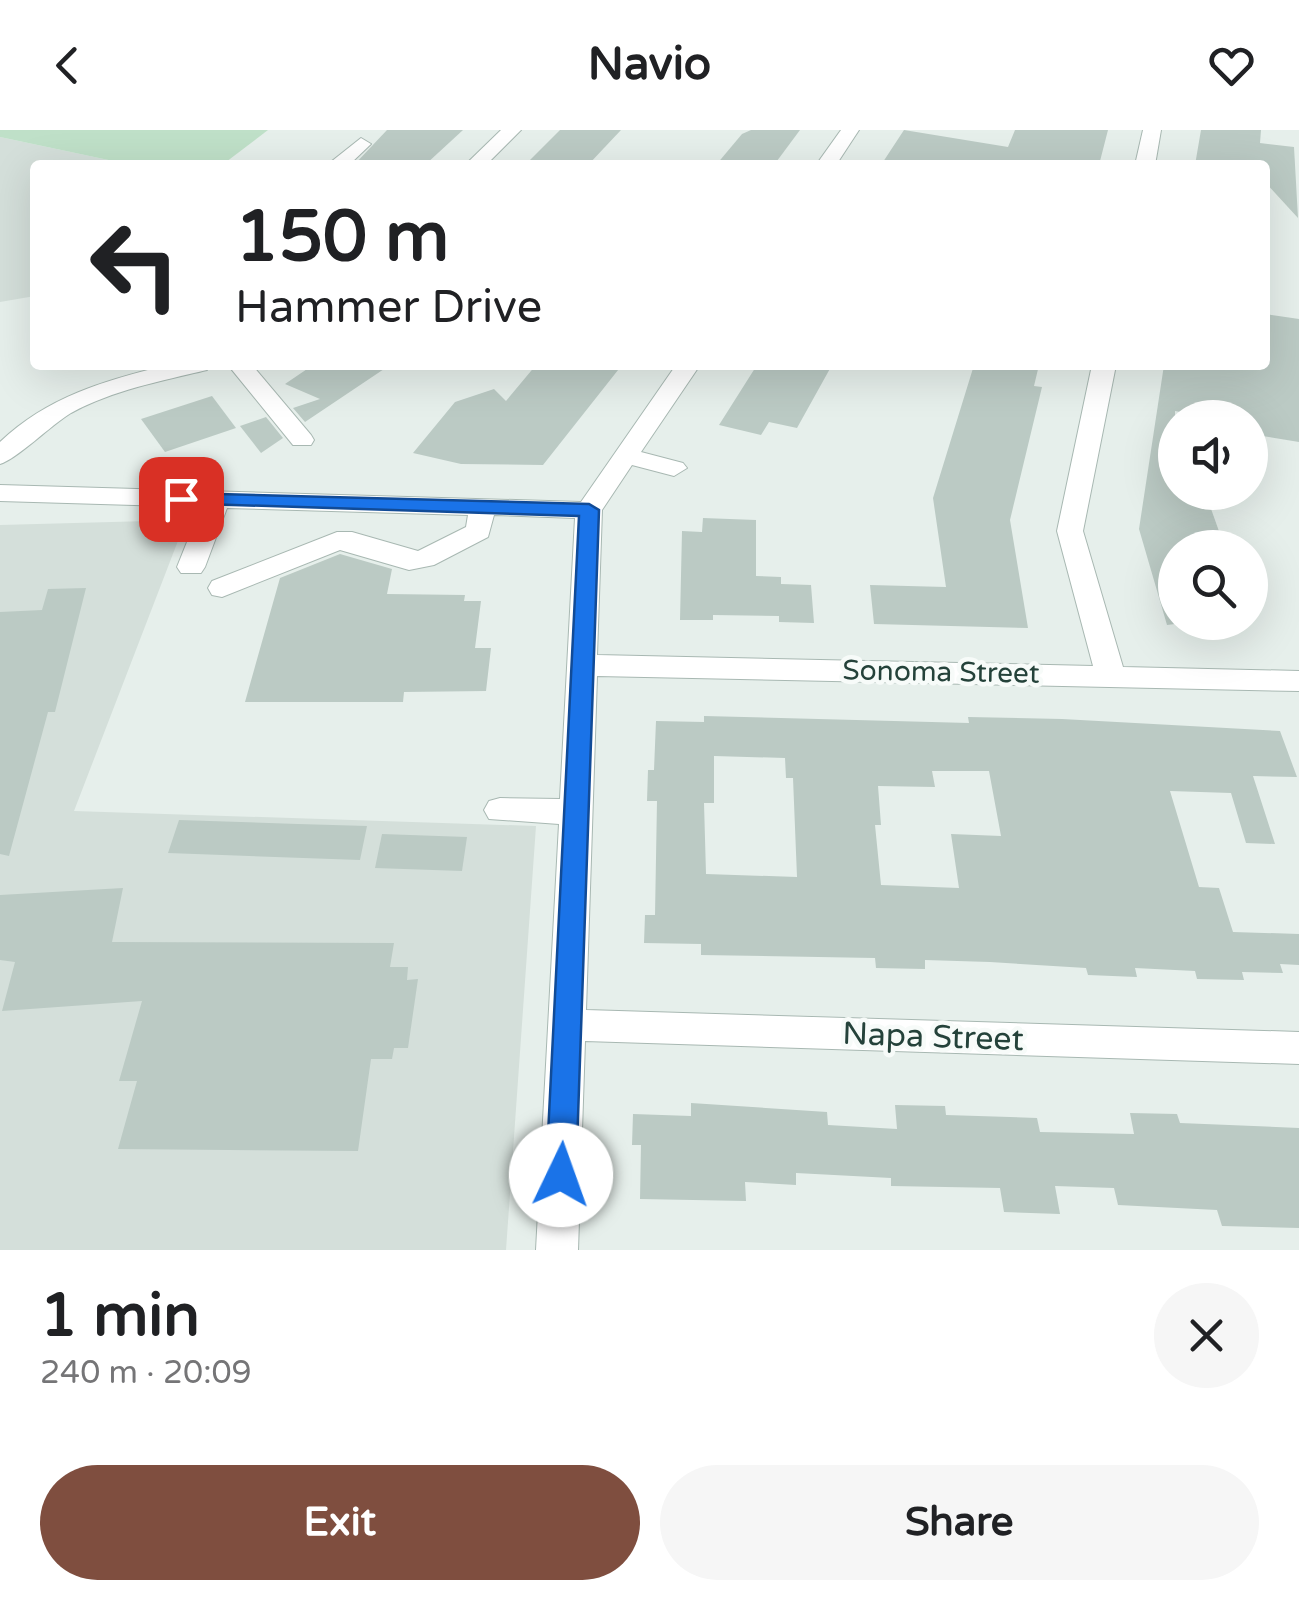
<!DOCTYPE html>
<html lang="en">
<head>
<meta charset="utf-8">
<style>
	body { margin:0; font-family:"Varela Round",sans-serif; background:#f6f6f6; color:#202124; height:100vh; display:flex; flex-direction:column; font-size:38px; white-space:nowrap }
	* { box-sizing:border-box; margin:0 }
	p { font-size:32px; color:#757577 }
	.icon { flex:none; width:55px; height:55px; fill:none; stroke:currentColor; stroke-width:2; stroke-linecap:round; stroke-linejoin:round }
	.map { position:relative; height:1120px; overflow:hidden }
	.side { display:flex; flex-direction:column; background:#fff; flex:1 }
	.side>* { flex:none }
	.top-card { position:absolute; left:30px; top:30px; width:1240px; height:210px; border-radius:10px; box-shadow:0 10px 40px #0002; background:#fff; color:#202124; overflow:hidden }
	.buttons { position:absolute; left:1158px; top:270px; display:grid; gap:20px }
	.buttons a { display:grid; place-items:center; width:110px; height:110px; border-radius:50%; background:#fff; box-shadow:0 10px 40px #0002; font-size:50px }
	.pin { position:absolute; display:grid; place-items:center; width:85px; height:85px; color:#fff; margin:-42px; border-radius:20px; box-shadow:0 5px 15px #0006 }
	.me { position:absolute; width:110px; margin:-55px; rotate:3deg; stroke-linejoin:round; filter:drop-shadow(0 0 8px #0008) }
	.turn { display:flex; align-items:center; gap:35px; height:210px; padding:0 40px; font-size:45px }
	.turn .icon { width:130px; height:130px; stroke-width:2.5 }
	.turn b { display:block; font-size:70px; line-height:85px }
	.round { display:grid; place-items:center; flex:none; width:105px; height:105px; border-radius:52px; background:#f6f6f6 }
	.head { display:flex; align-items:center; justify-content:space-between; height:170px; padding:0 40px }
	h1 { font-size:60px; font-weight:700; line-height:75px }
	.button { display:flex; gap:20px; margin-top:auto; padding:20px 40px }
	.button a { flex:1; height:115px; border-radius:60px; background:#7f4e3f; color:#fff; font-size:40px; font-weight:700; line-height:115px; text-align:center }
	.button a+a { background:#f6f6f6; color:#202124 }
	header { display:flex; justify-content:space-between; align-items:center; height:130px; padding:0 40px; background:#fff; font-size:45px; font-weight:700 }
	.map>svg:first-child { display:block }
	.built { fill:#d4dfda }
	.green { fill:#bfe0c8 }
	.building { fill:#bbcac4; fill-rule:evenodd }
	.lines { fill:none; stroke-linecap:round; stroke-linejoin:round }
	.minor-casing { stroke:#a8b8b2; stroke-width:2 }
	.minor { fill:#fff; fill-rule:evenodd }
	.route { fill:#1a73e8; stroke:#114b97; stroke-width:2.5 }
	.labels { text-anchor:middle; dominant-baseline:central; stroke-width:9; stroke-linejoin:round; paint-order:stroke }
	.street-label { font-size:28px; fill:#24423a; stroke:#f7fbf9 }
	.near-street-label { font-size:32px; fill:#24423a; stroke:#f7fbf9 }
</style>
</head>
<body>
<header><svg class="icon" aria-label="back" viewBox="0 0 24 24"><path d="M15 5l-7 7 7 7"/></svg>Navio<svg class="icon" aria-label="heart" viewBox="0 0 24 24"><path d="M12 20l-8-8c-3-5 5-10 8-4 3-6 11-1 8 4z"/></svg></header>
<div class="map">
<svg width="1299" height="1120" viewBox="0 0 1299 1120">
	<rect width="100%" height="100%" fill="#e6efeb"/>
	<g class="built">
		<path d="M0,7L132,35H35V166L0,172Z"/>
		<path d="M186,390L74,681L536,696L506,1120H0V395Z"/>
	</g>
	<path class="green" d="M0,0H268L222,35H132L0,7Z"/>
	<g class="building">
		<path d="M387,0H463L425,35H354Z"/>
		<path d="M560,0H621L588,35H525Z"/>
		<path d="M751,0H800L774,35H716L742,4Z"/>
		<path d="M904,0L1008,17L1015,0H1108L1099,35H881Z"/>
		<path d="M1201,0H1261L1260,13L1294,17L1298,88L1265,52V35H1195Z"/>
		<path d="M1265,184L1299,189V312L1250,304V288H1214L1175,281V362H1205L1225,418H1175V494L1167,495L1139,399L1164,235H1265Z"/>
		<path d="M313,235H390L305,292L293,278L320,269L285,254Z"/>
		<path d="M536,235H622L543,335L461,334L413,323L455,272L494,259L506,271Z"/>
		<path d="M757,235L778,239L780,235H832L797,298L769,292L761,305L719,295Z"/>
		<path d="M974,235H1039L1034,256L1042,257L1010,390L1028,498L874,494L870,455L946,457L933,368Z"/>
		<path d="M212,266L236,298L165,322L141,289Z"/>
		<path d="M266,287L283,308L261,323L240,296Z"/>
		<path d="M703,388L756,390V446L781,447V454L811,455L814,493L779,492V486L713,485V490H680L682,401L702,402Z"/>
		<path d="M340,424L392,439L387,464L465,465L464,471H481L475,518H491L486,561L404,562L403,572H245L280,448Z"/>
		<path d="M86,458L55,582H48L9,726L0,724V482L42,480L48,459Z"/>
		<path d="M704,586L969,593L968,587L1062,589L1280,601L1297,647L1253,646L1275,714L1246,713L1231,663L1170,661L1199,757L1219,758L1233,802L1299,804V835L1280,834L1283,843L1242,842L1244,850L1197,849L1195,841L1135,838L1137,847L1088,845L1086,838L990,832L925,830V839L876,838L875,828L701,825V814L644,813L645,785H655L657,671H647L648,640H654L656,591L704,592ZM714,626L785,628L786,648H793L797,747L706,744L704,673H714ZM932,641H989L1001,706L951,704L959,758L881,755L875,695H881L878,656L935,657Z"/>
		<path d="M179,690L298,694L367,696L360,730L168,723Z"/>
		<path d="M382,704L467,707L462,741L375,738Z"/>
		<path d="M123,758L112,812L394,813L390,837H408L407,850L418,849L408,918H394L392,929H371L358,1021L118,1019L137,951H119L142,871L2,881L15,832L0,830V765Z"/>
		<path d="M691,973L827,982L828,995L897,999L895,975L945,976L946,985L1037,988L1040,1002L1134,1004L1130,983L1177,984L1180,993L1299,998V1098L1222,1096L1217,1080L1118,1075L1114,1058L1055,1056L1060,1084L1004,1082L1000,1058L891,1056V1048L796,1043V1055L745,1052L746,1071L640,1069L641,1015H632L633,984L691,986Z"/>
	</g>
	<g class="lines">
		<defs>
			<g id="minor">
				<path d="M501,0H521L486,35H465Z"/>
				<path d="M841,0H859L836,35H816Z"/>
				<path d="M1143,0H1161L1155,35H1135Z"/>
				<path d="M361,8L371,14L349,35H327Z"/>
				<path d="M168,235H211L207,240C161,251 113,260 71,283C51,295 17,329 0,334V312C47,267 106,250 168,235Z"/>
				<path d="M228,235H252L311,305L314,310L311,315H293Z"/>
				<path d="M676,235H700L641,322L683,333L687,338L674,346L632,335L602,380L597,525L1093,536L1057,401L1092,235H1116L1083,401L1123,537L1299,541V561L597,546L586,880L1299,902V934L585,911L578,1120H536L559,694L489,689L484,680L489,671L500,668L560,669L575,388L494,385L488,407L434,435L409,440L340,420L222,467L212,465L208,458L212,451L337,402H352L418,421L466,397L468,385L227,378L205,437L201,443H181L177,437L201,377L0,371V355L581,372Z"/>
			</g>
		</defs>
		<use href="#minor" class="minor-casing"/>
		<use href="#minor" class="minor"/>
	</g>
	<path class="route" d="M181,363L589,374L599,380L576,1045L572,1055L561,1059L550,1055L546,1045L579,386L174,373V364Z"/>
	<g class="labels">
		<g class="street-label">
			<text transform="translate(941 542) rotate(1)">Sonoma Street</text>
		</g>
		<g class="near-street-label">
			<text transform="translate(933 907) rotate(2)">Napa Street</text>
		</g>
	</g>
</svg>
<div class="buttons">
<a><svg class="icon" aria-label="sound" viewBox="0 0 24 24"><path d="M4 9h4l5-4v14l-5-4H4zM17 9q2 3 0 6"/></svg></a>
<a><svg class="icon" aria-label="search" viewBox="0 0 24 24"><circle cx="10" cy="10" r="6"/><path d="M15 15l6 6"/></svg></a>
</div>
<div class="pin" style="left:181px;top:369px;background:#d93025"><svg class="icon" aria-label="arrive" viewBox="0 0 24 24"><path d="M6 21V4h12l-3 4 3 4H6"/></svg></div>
<svg class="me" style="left:561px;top:1045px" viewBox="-20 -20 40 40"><circle r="19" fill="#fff"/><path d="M0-13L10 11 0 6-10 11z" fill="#1a73e8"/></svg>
<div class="top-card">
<div class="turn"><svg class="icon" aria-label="left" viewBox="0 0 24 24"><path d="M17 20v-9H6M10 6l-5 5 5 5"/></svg><div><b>150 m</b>Hammer Drive</div></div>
</div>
</div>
<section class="side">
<div class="head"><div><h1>1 min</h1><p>240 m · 20:09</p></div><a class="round"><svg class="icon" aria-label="close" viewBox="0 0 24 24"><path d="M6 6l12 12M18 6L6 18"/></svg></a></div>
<div class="button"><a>Exit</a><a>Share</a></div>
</section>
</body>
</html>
